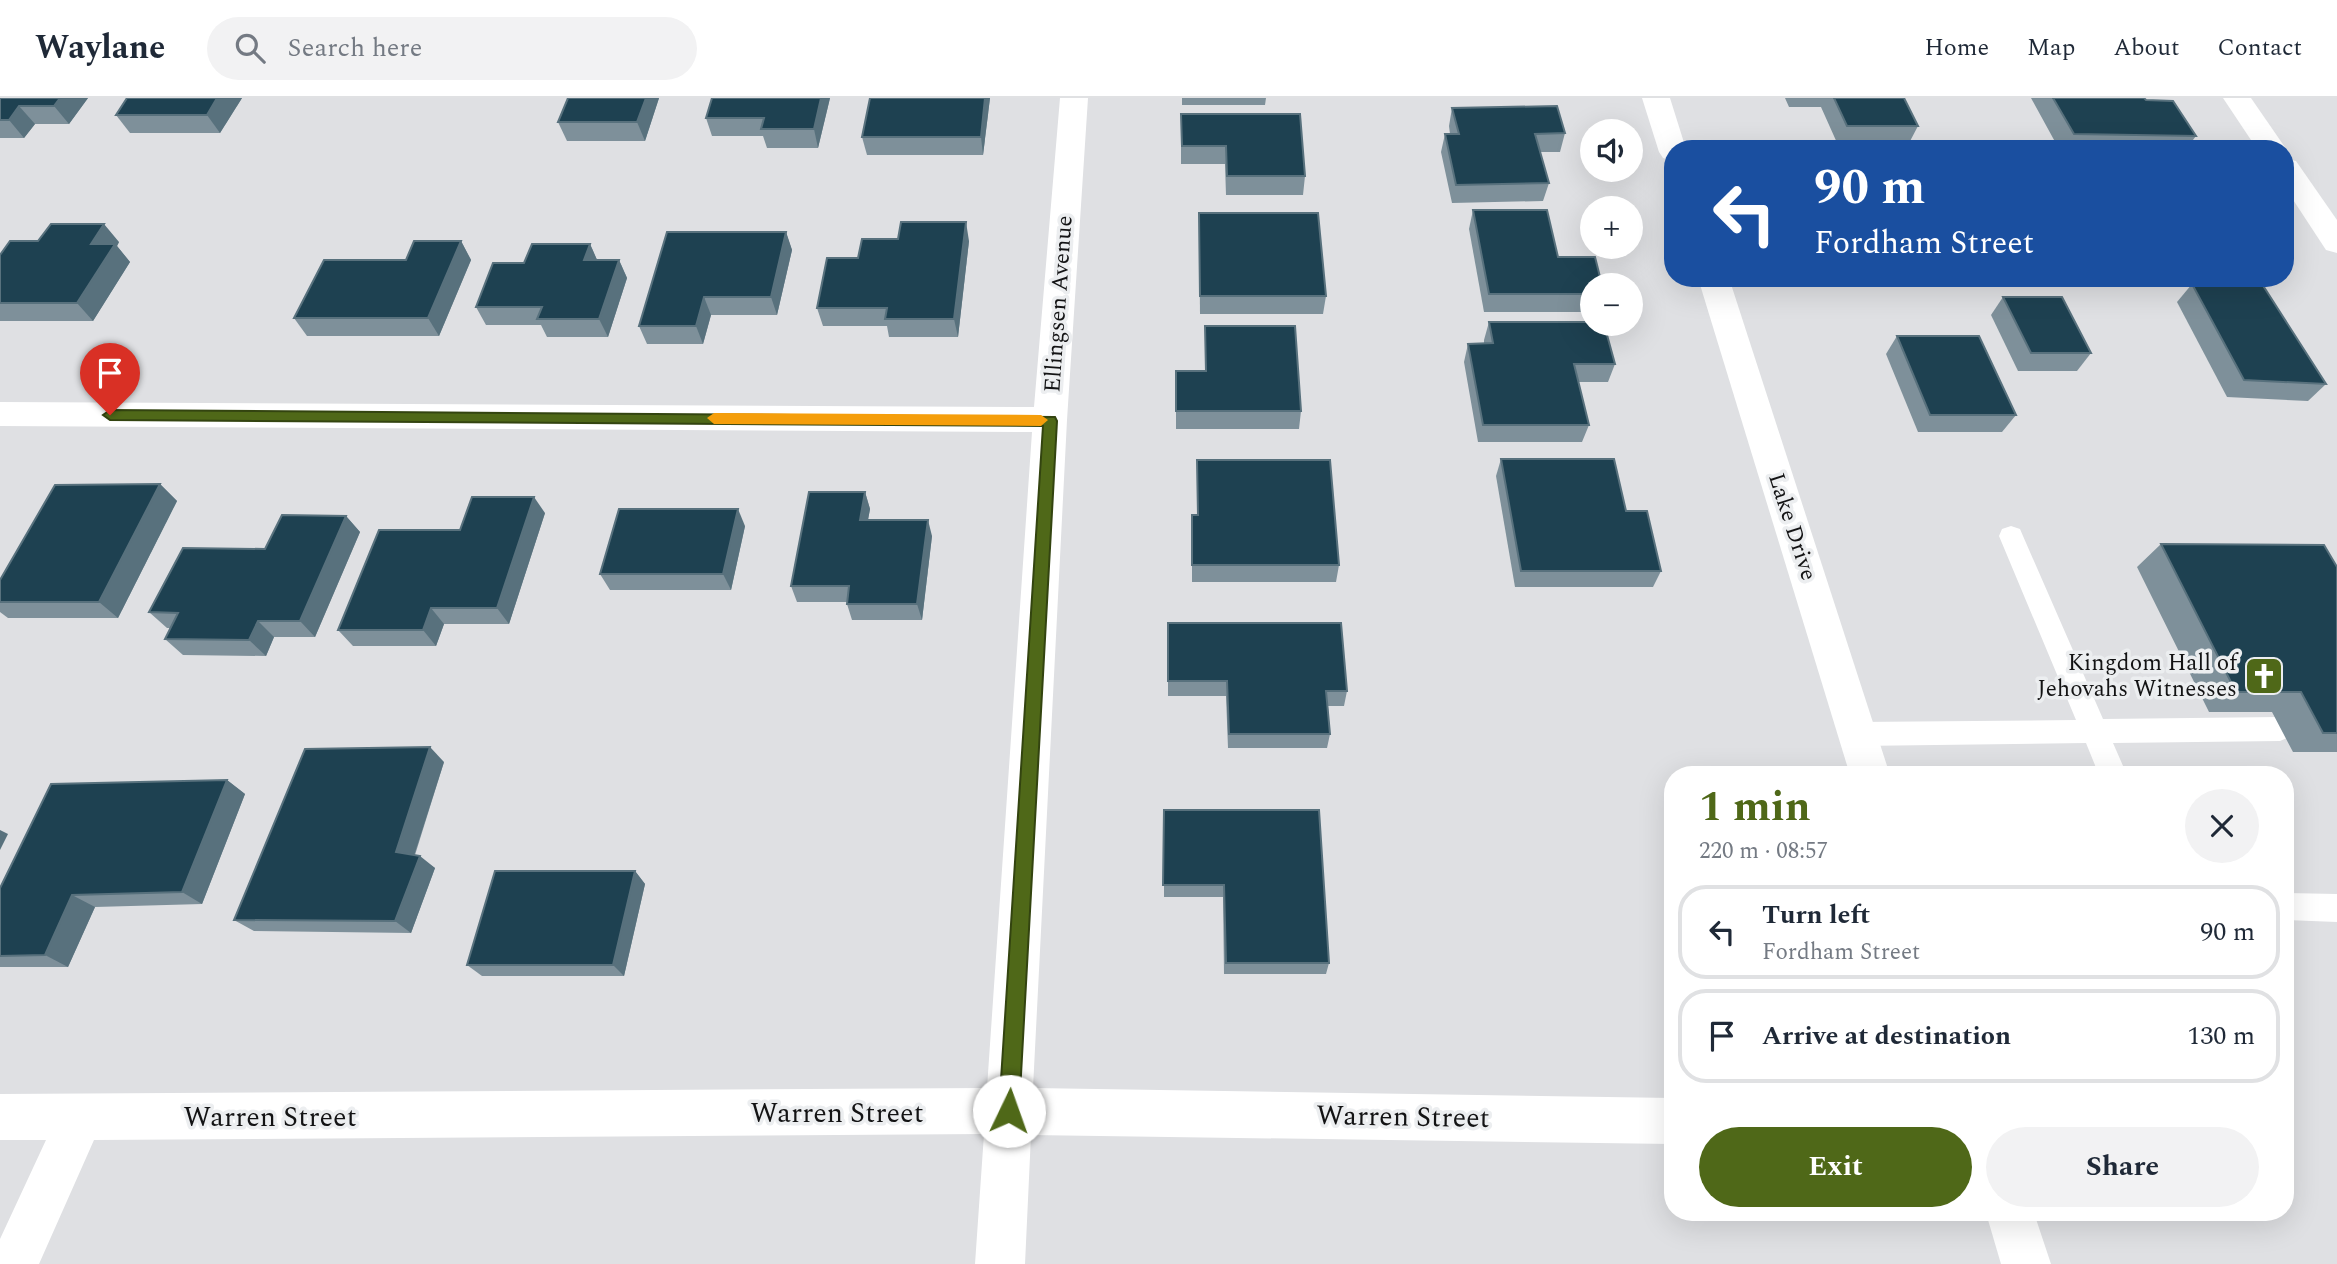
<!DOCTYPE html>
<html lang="en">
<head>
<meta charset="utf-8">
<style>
	body { margin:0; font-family:Spectral,serif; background:#f2f2f3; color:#1f2937; height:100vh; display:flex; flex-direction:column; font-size:26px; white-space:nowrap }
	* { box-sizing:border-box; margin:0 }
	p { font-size:23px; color:#747a83 }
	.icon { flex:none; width:38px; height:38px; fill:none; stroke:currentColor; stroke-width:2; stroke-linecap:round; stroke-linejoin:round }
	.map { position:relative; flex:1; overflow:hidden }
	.sheet { position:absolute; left:1664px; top:668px; width:630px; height:455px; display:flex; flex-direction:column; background:#fff; border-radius:28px; box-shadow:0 7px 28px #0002 }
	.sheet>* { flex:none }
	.hud { position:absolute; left:1664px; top:42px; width:630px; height:147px; border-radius:28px; box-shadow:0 7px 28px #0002; background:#1a4fa0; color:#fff; overflow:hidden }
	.controls { position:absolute; left:1580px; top:21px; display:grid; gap:14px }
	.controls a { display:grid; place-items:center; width:63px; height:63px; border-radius:50%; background:#fff; box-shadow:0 7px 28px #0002; font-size:35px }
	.pin { position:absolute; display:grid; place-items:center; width:60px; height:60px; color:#fff; margin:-72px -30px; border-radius:50% 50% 50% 0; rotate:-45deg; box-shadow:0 0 7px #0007 }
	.pin .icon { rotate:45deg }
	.me { position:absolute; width:77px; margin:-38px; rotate:3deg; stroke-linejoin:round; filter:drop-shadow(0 0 5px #0008) }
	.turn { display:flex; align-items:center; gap:24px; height:147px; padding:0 35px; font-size:32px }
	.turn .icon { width:91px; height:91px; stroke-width:2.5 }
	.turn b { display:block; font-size:49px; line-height:60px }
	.round { display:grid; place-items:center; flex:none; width:74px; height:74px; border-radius:37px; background:#f2f2f3 }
	.overview { display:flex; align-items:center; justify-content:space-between; height:119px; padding:0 35px }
	h1 { font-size:42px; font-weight:700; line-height:52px; color:#4f6818 }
	.cta { display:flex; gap:14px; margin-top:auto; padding:14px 35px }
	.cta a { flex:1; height:80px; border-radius:42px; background:#4f6818; color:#fff; font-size:28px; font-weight:700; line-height:80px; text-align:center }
	.cta a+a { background:#f2f2f3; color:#1f2937 }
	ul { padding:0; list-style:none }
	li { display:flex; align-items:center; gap:21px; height:94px; margin:0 14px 10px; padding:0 21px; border:4px solid #e0e1e3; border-radius:28px }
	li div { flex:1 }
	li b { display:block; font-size:26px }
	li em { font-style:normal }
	header { display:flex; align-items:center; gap:42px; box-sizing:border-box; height:98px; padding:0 35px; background:#fff; border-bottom:2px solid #e0e1e3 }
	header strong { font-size:33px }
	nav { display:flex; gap:38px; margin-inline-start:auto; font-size:24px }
	.search { width:490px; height:63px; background:#f2f2f3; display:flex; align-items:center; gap:18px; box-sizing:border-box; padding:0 24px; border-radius:38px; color:#747a83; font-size:26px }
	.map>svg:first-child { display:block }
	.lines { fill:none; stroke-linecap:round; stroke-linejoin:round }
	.lane { fill:#fff; fill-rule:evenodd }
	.street { fill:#fff; fill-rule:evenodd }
	.secondary { fill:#fff; fill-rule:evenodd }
	.wall { fill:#7e909a }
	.shaded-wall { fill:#58717d }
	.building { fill:#1e4151; stroke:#58717d; stroke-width:2 }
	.route { fill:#4f6818; stroke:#334410; stroke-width:2 }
	.slow { fill:#f59e0b }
	.labels { text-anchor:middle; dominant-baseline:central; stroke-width:7; stroke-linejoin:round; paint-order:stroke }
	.street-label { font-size:23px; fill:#131314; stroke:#eceef0 }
	.poi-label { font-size:23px; fill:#131314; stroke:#eceef0; text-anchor:end }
	.near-street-label { font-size:28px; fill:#131314; stroke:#eceef0 }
</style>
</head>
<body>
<header>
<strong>Waylane</strong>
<div class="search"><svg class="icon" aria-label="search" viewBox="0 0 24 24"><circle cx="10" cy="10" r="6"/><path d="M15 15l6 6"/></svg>Search here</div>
<nav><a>Home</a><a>Map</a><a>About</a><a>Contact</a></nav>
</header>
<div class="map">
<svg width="2337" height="1166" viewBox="0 0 2337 1166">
	<rect width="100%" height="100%" fill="#dfe0e3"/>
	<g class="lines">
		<g class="lane">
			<path d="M2011,428L2020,431L2023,438L2103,621L2280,619L2289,623L2293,631L2289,639L2280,643L2113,645L2127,677H2099L2086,645L1857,648L1847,644L1844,636L1847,628L1857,624L2076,622L1999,438L2002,431Z"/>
			<path d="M2286,795L2337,796V824L2286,822Z"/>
		</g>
		<g class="street">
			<path d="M1060,0H1088L1067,322L1033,990L1673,1000V1046L1031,1037L1025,1166H975L984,1036L94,1042L39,1166H0V1141L46,1042H0V996L987,990L1032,334L0,328V304L1034,309Z"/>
			<path d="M2223,0H2251L2282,45L2286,51V52L2257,51Z"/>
			<path d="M2286,61L2296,63L2337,122V155L2326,152L2286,91Z"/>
		</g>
		<g class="secondary">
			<path d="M1642,0H1670L1686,51H1673V63L1663,60L1659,54Z"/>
			<path d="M1698,180H1729L1890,677H1850Z"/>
			<path d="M1986,1115H2034L2051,1166H2001Z"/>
		</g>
	</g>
	<g class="wall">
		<path d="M0,0H88L69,26H35L24,40H0Z"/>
		<path d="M127,0H242L220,35H130L116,17Z"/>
		<path d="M659,0L645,43H567L558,24Z"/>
		<path d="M830,0L818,50H767L763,38H712L706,20Z"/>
		<path d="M870,0H990L983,57H867L862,39Z"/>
		<path d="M1182,0H1266L1265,7H1182Z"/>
		<path d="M1785,0H1904L1918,28L1908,47H1838L1821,9H1789Z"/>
		<path d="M2031,0H2144L2146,2L2196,38L2186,51H2059Z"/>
		<path d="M1452,10L1565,35L1560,54H1540L1549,85L1543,103L1452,105L1441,54L1445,36H1450L1449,28Z"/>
		<path d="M1181,16L1305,78L1303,97H1226L1225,66H1181Z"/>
		<path d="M1473,112L1558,159L1592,187V214H1484L1469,131Z"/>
		<path d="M1199,115L1326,198L1323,216H1200Z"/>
		<path d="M786,134L792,152L777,217H711L703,246H647L639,228Z"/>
		<path d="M461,143L471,162L439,238H307L294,220L406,162Z"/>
		<path d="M969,143L958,239H889L887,228H823L817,210L858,160Z"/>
		<path d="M119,144L117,148L130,164L93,223H0V157Z"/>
		<path d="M590,146L597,162H619L627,180L608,239H547L541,227H486L476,209L524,165Z"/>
		<path d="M2192,186L2326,286L2308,303L2227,299L2177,204Z"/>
		<path d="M2003,199L2091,255L2077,273H2018L1991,217Z"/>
		<path d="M1489,224L1615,266L1608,284H1578L1589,327L1582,344H1478L1464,264L1468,246H1484V242Z"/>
		<path d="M1205,228L1301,313L1299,331H1176V273H1205Z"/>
		<path d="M1897,238L2016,317L2002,334H1918L1886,256Z"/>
		<path d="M1501,361L1626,413L1661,473L1653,489H1515L1496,378Z"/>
		<path d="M1197,362L1339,467L1336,484H1192V417H1197Z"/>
		<path d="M160,386L177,403L118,520H8L0,514V482Z"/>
		<path d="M865,394L870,411L868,422L932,438L922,522H852L847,506V504H797L791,488Z"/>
		<path d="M545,415L509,526H444L436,548H353L338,532L460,432Z"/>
		<path d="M346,418L360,434L315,539H274L266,558L183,557L165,541L171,530H167L149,514L265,451Z"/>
		<path d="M745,428L731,492H610L600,476Z"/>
		<path d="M2161,446L2337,469V654H2293L2272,614H2209L2137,469Z"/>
		<path d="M1168,525L1347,593L1344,608H1328L1330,636L1327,650H1228L1226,598H1168Z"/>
		<path d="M444,664L415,757L435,770L411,835L254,833L234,822Z"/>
		<path d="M227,682L245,696L202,806L95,809L68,869H0V790Z"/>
		<path d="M1164,712L1329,865L1326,876H1224L1223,799H1164Z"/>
		<path d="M635,773L645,786L624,878H482L467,867Z"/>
	</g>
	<g class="shaded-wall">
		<path d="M60,0H88L69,26L54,8Z"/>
		<path d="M217,0H242L220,35L207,17Z"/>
		<path d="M646,0H659L645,43L637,24Z"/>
		<path d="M821,0H830L818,50L814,31Z"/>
		<path d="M985,0H990L983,57L981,39Z"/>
		<path d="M19,8L35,26L24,40L9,22Z"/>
		<path d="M966,124L969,143L958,239L954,221Z"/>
		<path d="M104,126L119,144L117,148L130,164L93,223L77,205L91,146Z"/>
		<path d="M786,134L792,152L777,217L771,199Z"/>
		<path d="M461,143L471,162L439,238L428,220Z"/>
		<path d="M590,146L598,164L584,162Z"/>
		<path d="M619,162L627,180L608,239L599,221Z"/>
		<path d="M704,199L711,217L703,246L696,228Z"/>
		<path d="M160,386L177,403L118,520L99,504Z"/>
		<path d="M865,394L870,411L865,438L860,422Z"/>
		<path d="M534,399L545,415L509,526L497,510Z"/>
		<path d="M738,411L745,428L731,492L723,476Z"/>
		<path d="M346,418L360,434L315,539L300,523Z"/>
		<path d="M928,422L932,438L922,522L917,506Z"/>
		<path d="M431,510L444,526L436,548L423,532Z"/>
		<path d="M258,523L274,539L266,558L249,542Z"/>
		<path d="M430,649L444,664L411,767L396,754Z"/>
		<path d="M227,682L245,696L202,806L182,794Z"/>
		<path d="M0,732L8,736L0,752Z"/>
		<path d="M420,758L435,770L411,835L395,823Z"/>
		<path d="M635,773L645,786L624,878L613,867Z"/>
		<path d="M72,797L95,809L68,869L45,857Z"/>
	</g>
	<g class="building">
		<path d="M0,0H60L54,8H19L9,22H0Z"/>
		<path d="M127,0H217L207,17H116Z"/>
		<path d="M568,0H646L637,24H558Z"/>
		<path d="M712,0H821L814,31H761L764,20H706Z"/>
		<path d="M870,0H985L981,39H862Z"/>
		<path d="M1834,0H1904L1918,28H1847Z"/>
		<path d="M2053,0H2144L2146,2L2173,3L2196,38L2074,36Z"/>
		<path d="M1557,8L1565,35L1535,36L1549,85L1456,87L1445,36H1459L1452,10Z"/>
		<path d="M1181,16H1300L1305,78H1227L1226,48H1182Z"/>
		<path d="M1473,112H1547L1558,159H1595L1602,187H1592V196H1489Z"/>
		<path d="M1199,115H1318L1326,198H1200Z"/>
		<path d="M901,124H966L954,221H885L887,210H817L827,160H858L862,141H898Z"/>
		<path d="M51,126H104L91,146H115L77,205H0V157L10,143H38Z"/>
		<path d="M667,134H786L771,199H704L696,228H639Z"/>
		<path d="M414,143H461L428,220H294L324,162H406Z"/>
		<path d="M532,146H590L584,162H619L599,221H537L542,209H476L493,165H524Z"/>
		<path d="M2192,186H2262L2326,286L2244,282Z"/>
		<path d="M2003,199H2062L2091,255H2031Z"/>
		<path d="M1489,224H1592V226H1604L1615,266H1574L1589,327H1483L1468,246L1493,245Z"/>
		<path d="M1205,228H1295L1301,313H1176V273H1206Z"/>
		<path d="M1897,238H1979L2016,317H1930Z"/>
		<path d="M1501,361H1614L1626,413H1647L1661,473H1521Z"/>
		<path d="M1197,362H1330L1339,467H1192V417H1198Z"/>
		<path d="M160,386L99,504H0V482L55,387Z"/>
		<path d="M809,394H865L860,422H928L917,506H847L849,488H791Z"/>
		<path d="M472,399H534L497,510H431L423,532H338L379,432H460Z"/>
		<path d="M619,411H738L723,476H600Z"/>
		<path d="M282,417L346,418L300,523H258L249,542L165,541L178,515L149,514L183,450L265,451Z"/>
		<path d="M2161,446L2324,447L2337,469V635H2323L2301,594H2236Z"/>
		<path d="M1168,525H1341L1347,593H1326L1330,636H1229L1227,583H1168Z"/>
		<path d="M430,649L396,754L420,758L395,823L234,822L305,651Z"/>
		<path d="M227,682L182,794L72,797L45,857L0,858V790L51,686Z"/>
		<path d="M1164,712H1319L1329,865H1226L1224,787H1163Z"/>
		<path d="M495,773H635L613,867H467Z"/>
	</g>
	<path class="route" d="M110,312L1055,319L1057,323L1019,1013L1016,1020L1009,1023L1002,1020L999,1013L1043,328L110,322L103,317Z"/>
	<path class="slow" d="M714,315L1041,317L1048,322L1041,328L714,326L707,320Z"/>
	<defs>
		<symbol id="church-square" viewBox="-11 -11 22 22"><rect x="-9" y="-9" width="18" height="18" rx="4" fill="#4f6818" stroke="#eceef0"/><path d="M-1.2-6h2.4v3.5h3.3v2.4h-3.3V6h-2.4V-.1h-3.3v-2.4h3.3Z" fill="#fff"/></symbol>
	</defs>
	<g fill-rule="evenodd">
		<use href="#church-square" x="2242" y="556" width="44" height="44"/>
	</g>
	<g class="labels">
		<g class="street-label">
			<text transform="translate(1059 206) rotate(-86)">Ellingsen Avenue</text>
			<text transform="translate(1792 429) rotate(72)">Lake Drive</text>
		</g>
		<g class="poi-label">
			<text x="2237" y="565">Kingdom Hall of<tspan x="2237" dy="26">Jehovahs Witnesses</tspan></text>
		</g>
		<g class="near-street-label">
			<text x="837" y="1015">Warren Street</text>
			<text x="270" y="1019">Warren Street</text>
			<text transform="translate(1403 1019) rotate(1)">Warren Street</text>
		</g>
	</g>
</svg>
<div class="controls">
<a><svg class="icon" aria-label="sound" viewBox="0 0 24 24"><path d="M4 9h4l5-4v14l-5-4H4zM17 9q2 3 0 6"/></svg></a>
<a>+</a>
<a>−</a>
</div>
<div class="pin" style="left:110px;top:317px;background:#d93025"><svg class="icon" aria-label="arrive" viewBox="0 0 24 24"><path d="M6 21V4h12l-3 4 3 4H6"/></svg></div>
<svg class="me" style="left:1009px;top:1013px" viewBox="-20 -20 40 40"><circle r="19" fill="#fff"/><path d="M0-13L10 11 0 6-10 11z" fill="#4f6818"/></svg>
<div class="hud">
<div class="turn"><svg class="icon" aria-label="left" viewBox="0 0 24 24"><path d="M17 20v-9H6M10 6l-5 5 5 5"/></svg><div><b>90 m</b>Fordham Street</div></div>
</div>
<section class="sheet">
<div class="overview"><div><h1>1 min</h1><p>220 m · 08:57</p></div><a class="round"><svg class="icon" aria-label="close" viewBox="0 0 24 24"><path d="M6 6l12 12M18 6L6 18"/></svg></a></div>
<ul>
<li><svg class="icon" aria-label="left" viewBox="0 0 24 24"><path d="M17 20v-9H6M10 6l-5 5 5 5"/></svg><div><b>Turn left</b><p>Fordham Street</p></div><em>90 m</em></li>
<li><svg class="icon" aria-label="arrive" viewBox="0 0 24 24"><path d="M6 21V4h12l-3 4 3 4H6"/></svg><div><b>Arrive at destination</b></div><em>130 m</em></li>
</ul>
<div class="cta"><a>Exit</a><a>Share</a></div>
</section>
</div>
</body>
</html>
